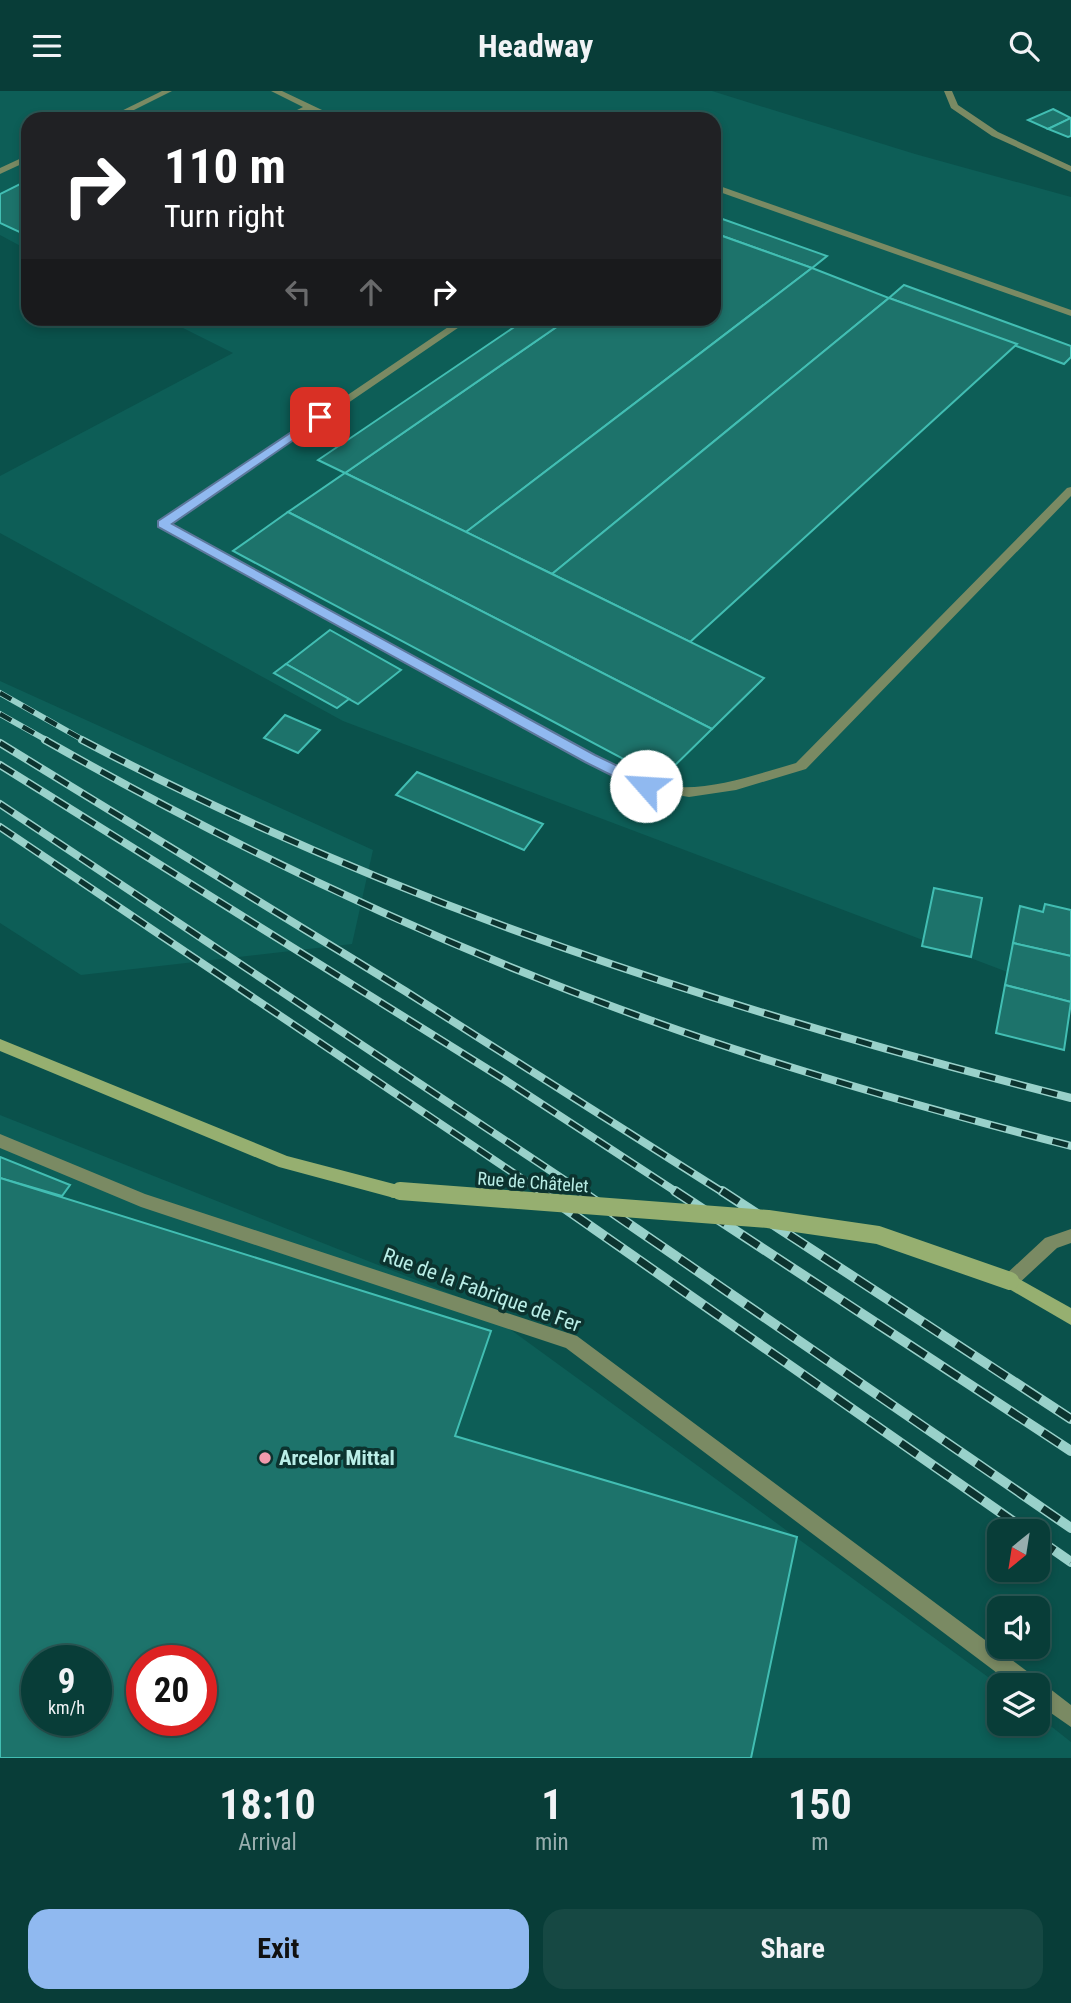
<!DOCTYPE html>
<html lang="en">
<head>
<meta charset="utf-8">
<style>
	body { margin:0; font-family:"Roboto Condensed",sans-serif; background:#164843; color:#f1f3f6; height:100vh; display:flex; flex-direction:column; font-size:26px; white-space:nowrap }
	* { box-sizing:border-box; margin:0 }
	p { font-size:23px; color:#98aeae }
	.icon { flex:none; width:38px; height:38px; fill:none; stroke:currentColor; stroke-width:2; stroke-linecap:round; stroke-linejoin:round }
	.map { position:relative; height:1667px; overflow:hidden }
	.panel { display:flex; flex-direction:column; background:#083d38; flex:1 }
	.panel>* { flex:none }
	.hud { position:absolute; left:21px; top:21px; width:700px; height:214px; border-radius:21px; box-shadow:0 4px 10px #0003,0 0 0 2px #295653; background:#202124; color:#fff; overflow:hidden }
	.needle { width:46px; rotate:210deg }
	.buttons { position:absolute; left:987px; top:1428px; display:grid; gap:14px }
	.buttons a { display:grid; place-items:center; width:63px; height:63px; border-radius:14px; background:#083d38; box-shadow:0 4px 10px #0003,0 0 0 2px #295653; font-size:35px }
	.speed { position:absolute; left:21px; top:1554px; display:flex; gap:14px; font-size:35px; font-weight:700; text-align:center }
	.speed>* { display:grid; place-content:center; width:91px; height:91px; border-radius:50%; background:#083d38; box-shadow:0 4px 10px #0003,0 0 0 2px #295653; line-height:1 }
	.speed small { font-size:18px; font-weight:400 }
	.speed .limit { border:10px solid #d22; background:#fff; color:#111 }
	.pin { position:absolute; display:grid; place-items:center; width:60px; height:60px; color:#fff; margin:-30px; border-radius:14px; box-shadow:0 4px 10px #0006 }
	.me { position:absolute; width:77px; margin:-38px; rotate:296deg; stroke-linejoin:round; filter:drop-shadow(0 0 5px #0008) }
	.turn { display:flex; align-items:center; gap:24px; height:147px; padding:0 28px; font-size:32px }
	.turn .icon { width:91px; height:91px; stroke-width:2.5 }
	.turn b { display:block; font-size:49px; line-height:60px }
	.lanes { display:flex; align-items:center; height:66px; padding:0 28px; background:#0003; justify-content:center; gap:35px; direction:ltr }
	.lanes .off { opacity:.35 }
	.eta { display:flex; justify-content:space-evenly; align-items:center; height:119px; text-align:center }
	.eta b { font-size:42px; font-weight:700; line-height:49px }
	.action { display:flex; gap:14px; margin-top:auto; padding:14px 28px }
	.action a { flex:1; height:80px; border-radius:21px; background:#90b9f0; color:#111; font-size:28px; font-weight:700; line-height:80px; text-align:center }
	.action a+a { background:#164843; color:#f1f3f6 }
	header { display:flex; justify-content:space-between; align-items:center; height:91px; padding:0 28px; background:#083d38; font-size:32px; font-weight:700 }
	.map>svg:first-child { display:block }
	.built { fill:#0d5e57; fill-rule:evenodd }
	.building { fill:#1d736b; stroke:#42beb3; stroke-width:2; fill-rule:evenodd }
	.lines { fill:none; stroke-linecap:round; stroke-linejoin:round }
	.service { fill:#7a8a63; fill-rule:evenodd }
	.minor { fill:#7a8a63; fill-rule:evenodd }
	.secondary { fill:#96af70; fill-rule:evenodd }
	.rail-far2-casing { stroke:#99d1ca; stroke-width:6 }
	.rail-far1-casing { stroke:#99d1ca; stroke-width:8 }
	.rail-casing { stroke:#99d1ca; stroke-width:10 }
	.rail-far2 { stroke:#0c332f; stroke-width:4.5; stroke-dasharray:13; stroke-linecap:butt }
	.rail-far1 { stroke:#0c332f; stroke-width:5; stroke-dasharray:16; stroke-linecap:butt }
	.rail { stroke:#0c332f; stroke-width:7; stroke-dasharray:20; stroke-linecap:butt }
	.secondary-bridge-far1 { stroke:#96af70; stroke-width:14 }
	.secondary-bridge { stroke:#96af70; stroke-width:18 }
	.route { fill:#90b9f0; stroke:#5e789c; stroke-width:2 }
	.poi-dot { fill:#f29aac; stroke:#0c332f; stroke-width:2.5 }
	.labels { text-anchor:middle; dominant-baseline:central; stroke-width:7; stroke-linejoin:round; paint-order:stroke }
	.street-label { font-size:18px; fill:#baeee7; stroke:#0c332f }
	.near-street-label { font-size:21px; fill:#baeee7; stroke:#0c332f }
	.near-poi-label { font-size:21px; font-weight:bold; fill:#baeee7; stroke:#0c332f; text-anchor:start }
</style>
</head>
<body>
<header><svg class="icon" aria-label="menu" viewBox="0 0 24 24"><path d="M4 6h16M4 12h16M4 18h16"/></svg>Headway<svg class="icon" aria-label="search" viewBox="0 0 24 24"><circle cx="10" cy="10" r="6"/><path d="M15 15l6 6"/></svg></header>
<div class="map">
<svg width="1071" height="1667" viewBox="0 0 1071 1667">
	<rect width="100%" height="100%" fill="#0a514b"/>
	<g class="built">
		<path d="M0,0H712L915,63L1071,106V905L343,630L0,442V385L233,262L165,228H714V28H28V159L0,144Z"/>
		<path d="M0,590L373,759L352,853L81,884L0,832Z"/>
		<path d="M0,1024L474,1212L999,1594V1633H1038V1625L1071,1651V1667H0ZM37,1570H96V1629H37ZM142,1570H201V1629H142Z"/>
	</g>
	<g class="building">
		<path d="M1053,18L1071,27L1048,38L1028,29Z"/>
		<path d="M1071,27V45L1068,46L1048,38Z"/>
		<path d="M28,89V145L0,132V103Z"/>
		<path d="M714,125L827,165L812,177L714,142Z"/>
		<path d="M714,142L812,177L466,441L345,382L568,228H714Z"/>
		<path d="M812,177L889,207L552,483L466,441Z"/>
		<path d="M904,194L1071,255V266L1064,273L889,207Z"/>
		<path d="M889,207L1017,253L690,551L552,483Z"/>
		<path d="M526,228H568L345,382L318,369Z"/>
		<path d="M345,382L552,483L764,587L712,638L288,421Z"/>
		<path d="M288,421L712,638L661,688L233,460Z"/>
		<path d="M330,539L401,579L358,613L286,573Z"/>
		<path d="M286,573L349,608L337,617L274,582Z"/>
		<path d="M285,624L320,639L298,662L264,647Z"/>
		<path d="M417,681L543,733L524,759L396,704Z"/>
		<path d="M934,797L982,807L971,866L922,855Z"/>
		<path d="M1045,813L1071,819V865L1013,852L1020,815L1043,821Z"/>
		<path d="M1013,852L1071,865V911L1005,894Z"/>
		<path d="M1005,894L1071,911L1064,959L996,942Z"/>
		<path d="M0,1066L70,1094L62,1105L0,1087Z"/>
		<path d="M0,1087L491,1240L455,1345L797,1446L751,1667H0ZM37,1570H96V1629H37ZM142,1570H201V1629H142Z"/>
	</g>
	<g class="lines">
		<g class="service">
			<path d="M162,0H172L116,28H105Z"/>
			<path d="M271,0H282L341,28H330L310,19L290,28H279L303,16Z"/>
			<path d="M28,64V70L0,83V77Z"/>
			<path d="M714,93L1071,219V225L714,99Z"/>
			<path d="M460,228H471L171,433L595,665C612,673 630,685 648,691C697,706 750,685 796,672L1067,397L1071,396V405L806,678L736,699L689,706L641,698L585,671L157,433Z"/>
		</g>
		<g class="minor">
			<path d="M944,0H952L958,14L998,41L1071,75V81L992,45L951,17Z"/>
			<path d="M0,1043L145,1103L577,1245L1036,1587L1038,1591L1045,1594L1071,1614V1636L1038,1613V1594H1013L566,1257L141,1116L0,1057Z"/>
			<path d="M1071,1138V1152L1057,1157L1016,1195L1010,1197L1004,1195L1002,1190L1004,1185L1045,1147Z"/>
		</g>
		<g class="secondary">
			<path d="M0,948L287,1065L394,1093L400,1095L402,1100L400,1105L394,1107L279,1076L0,960Z"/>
			<path d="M1010,1183L1071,1217V1234L1004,1195L1002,1190L1004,1185Z"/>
		</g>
		<defs>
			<g id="rail-far2">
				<path d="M0,602L85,650"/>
				<path d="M0,623L48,650"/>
			</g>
			<g id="rail-far1">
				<path d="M45,649C240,760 443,856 655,931C792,980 931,1019 1071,1055"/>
				<path d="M82,649C393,813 730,921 1071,1007"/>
				<path d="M0,652L405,900L724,1102"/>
				<path d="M0,674L505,989L678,1102"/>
				<path d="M0,713L584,1102"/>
				<path d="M0,736L543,1102"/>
			</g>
			<g id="rail">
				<path d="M540,1100L1027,1440"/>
				<path d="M581,1100L1071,1437"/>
				<path d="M675,1100L1071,1360"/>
				<path d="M722,1100L1071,1328"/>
				<path d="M1038,1448L1071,1471"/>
			</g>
		</defs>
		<use href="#rail-far2" class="rail-far2-casing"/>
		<use href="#rail-far1" class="rail-far1-casing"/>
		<use href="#rail" class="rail-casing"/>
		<use href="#rail-far2" class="rail-far2"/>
		<use href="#rail-far1" class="rail-far1"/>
		<use href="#rail" class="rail"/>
		<path class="secondary-bridge-far1" d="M394,1100L423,1102"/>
		<path class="secondary-bridge" d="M400,1100L768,1128L878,1144L1010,1190"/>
	</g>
	<path class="route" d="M320,322L326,326L324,328L172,433L595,664L651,691L653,695L651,699H641L585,671L158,436V430Z"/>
	<circle class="poi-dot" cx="265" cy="1367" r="7"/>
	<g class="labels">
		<g class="street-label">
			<text transform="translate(533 1091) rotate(4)">Rue de Châtelet</text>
		</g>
		<g class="near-street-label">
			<text transform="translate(482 1199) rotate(20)">Rue de la Fabrique de Fer</text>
		</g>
		<g class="near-poi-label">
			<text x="279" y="1367">Arcelor Mittal</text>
		</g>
	</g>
</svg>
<div class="buttons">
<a><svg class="needle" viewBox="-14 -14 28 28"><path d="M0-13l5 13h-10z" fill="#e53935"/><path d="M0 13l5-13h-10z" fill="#98aeae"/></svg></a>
<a><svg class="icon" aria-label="sound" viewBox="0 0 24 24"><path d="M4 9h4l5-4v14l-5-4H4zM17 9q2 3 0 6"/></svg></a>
<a><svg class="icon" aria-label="layers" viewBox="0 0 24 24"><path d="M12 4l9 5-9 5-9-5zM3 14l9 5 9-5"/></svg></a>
</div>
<div class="speed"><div>9<small>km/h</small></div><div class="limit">20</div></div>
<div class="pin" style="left:320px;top:326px;background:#d93025"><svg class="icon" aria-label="arrive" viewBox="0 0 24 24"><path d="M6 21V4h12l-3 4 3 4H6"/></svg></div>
<svg class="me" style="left:646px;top:695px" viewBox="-20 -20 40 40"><circle r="19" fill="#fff"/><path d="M0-13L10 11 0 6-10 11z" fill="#90b9f0"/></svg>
<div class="hud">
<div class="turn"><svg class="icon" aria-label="right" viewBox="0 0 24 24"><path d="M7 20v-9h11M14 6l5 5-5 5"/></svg><div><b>110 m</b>Turn right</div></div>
<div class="lanes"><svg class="icon off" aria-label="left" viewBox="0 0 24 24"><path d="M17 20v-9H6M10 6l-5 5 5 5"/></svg><svg class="icon off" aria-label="ahead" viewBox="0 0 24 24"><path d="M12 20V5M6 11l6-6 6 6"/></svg><svg class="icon" aria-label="right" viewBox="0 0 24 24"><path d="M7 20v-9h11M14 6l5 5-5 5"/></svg></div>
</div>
</div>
<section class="panel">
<div class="eta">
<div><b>18:10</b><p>Arrival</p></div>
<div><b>1</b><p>min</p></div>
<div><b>150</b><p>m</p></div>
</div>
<div class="action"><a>Exit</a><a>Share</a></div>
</section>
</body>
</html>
